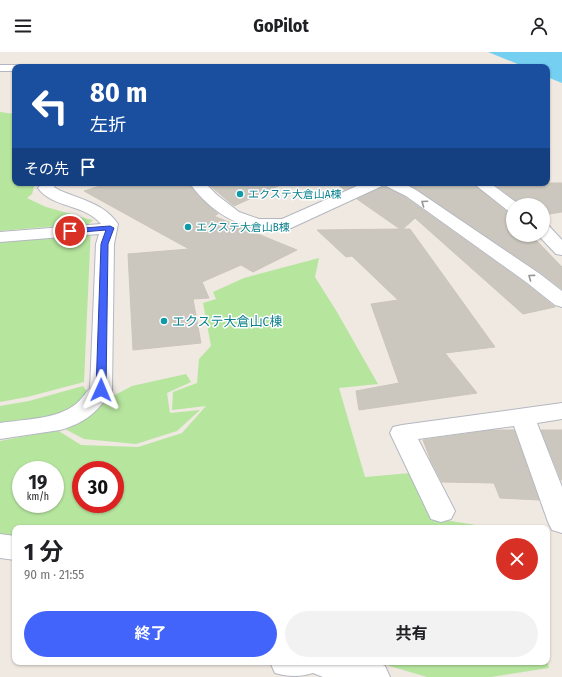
<!DOCTYPE html>
<html lang="ja">
<head>
<meta charset="utf-8">
<style>
	body { margin:0; font-family:"Fira Sans Condensed","Noto Sans JP",sans-serif; background:#f2f2f2; color:#202124; height:100vh; display:flex; flex-direction:column; font-size:15px; white-space:nowrap }
	* { box-sizing:border-box; margin:0 }
	p { font-size:13px; color:#757577 }
	.icon { flex:none; width:22px; height:22px; fill:none; stroke:currentColor; stroke-width:2; stroke-linecap:round; stroke-linejoin:round }
	.map { position:relative; flex:1; overflow:hidden }
	.panel { position:absolute; left:12px; top:473px; width:538px; height:140px; display:flex; flex-direction:column; background:#fff; border-radius:8px; box-shadow:0 1px 3px #0004 }
	.panel>* { flex:none }
	.hud { position:absolute; left:12px; top:12px; width:538px; height:122px; border-radius:8px; box-shadow:0 1px 3px #0004; background:#1a4fa0; color:#fff; overflow:hidden }
	.controls { position:absolute; left:506px; top:146px; display:grid; gap:8px }
	.controls a { display:grid; place-items:center; width:44px; height:44px; border-radius:50%; background:#fff; box-shadow:0 1px 3px #0004; font-size:20px }
	.speed { position:absolute; left:12px; top:409px; display:flex; gap:8px; font-size:20px; font-weight:700; text-align:center }
	.speed>* { display:grid; place-content:center; width:52px; height:52px; border-radius:50%; background:#fff; box-shadow:0 1px 3px #0004; line-height:1 }
	.speed small { font-size:10px; font-weight:400 }
	.speed .limit { border:6px solid #d22; background:#fff; color:#111 }
	.pin { position:absolute; display:grid; place-items:center; width:34px; height:34px; color:#fff; margin:-17px; border:2px solid #fff; border-radius:50%; box-shadow:0 1px 4px #0007 }
	.me { position:absolute; width:44px; margin:-22px; rotate:1deg; stroke-linejoin:round; filter:drop-shadow(0 0 3px #0008) }
	.turn { display:flex; align-items:center; gap:14px; height:84px; padding:0 12px; font-size:18px }
	.turn .icon { width:52px; height:52px; stroke-width:2.5 }
	.turn b { display:block; font-size:28px; line-height:34px }
	.then { display:flex; align-items:center; height:38px; padding:0 12px; background:#0003; gap:8px; font-size:15px }
	.round { display:grid; place-items:center; flex:none; width:42px; height:42px; border-radius:21px; background:#f2f2f2 }
	.summary { display:flex; align-items:center; justify-content:space-between; height:68px; padding:0 12px }
	h1 { font-size:24px; font-weight:700; line-height:30px }
	.action { display:flex; gap:8px; margin-top:auto; padding:8px 12px }
	.action a { flex:1; height:46px; border-radius:24px; background:#4264fb; color:#fff; font-size:16px; font-weight:700; line-height:46px; text-align:center }
	.action a+a { background:#f2f2f2; color:#202124 }
	header { display:flex; justify-content:space-between; align-items:center; height:52px; padding:0 12px; background:#fff; font-size:18px; font-weight:700 }
	.map>svg:first-child { display:block }
	.green { fill:#b6e59e; fill-rule:evenodd }
	.water { fill:#75cff0 }
	.building { fill:#cbc7bf; stroke:#cbc5ba }
	.lines { fill:none; stroke-linecap:round; stroke-linejoin:round }
	.pedestrian-casing { stroke:#b4b7c1; stroke-width:2 }
	.minor-casing { stroke:#b4b7c1; stroke-width:2 }
	.secondary-casing { stroke:#b4b7c1; stroke-width:2 }
	.pedestrian { fill:#fff; fill-rule:evenodd }
	.minor { fill:#fff; fill-rule:evenodd }
	.secondary { fill:#fff; fill-rule:evenodd }
	.oneway { stroke:#969696 }
	.route { fill:#4264fb; stroke:#2b41a3 }
	.culture-dot { fill:#0f9aa8; stroke:#fff; stroke-width:1.5 }
	.labels { text-anchor:middle; dominant-baseline:central; stroke-width:3; stroke-linejoin:round; paint-order:stroke }
	.far-culture-label { font-size:11px; fill:#0d838f; stroke:#fff; text-anchor:start }
	.culture-label { font-size:13px; fill:#0d838f; stroke:#fff; text-anchor:start }
</style>
</head>
<body>
<header><svg class="icon" aria-label="menu" viewBox="0 0 24 24"><path d="M4 6h16M4 12h16M4 18h16"/></svg>GoPilot<svg class="icon" aria-label="person" viewBox="0 0 24 24"><circle cx="12" cy="8" r="4"/><path d="M4 21q1-7 8-7t8 7"/></svg></header>
<div class="map">
<svg width="562" height="625" viewBox="0 0 562 625">
	<rect width="100%" height="100%" fill="#efe9e1"/>
	<g class="green">
		<path d="M0,60L15,62V131H35L32,142L27,146L46,155L71,162L57,174L0,179Z"/>
		<path d="M75,164L93,168L89,172L62,174Z"/>
		<path d="M91,174L84,330L27,345L0,350V182Z"/>
		<path d="M319,206L315,225L337,260L378,332L339,336L365,425L411,421L433,466L494,476H15V486L0,485V389L57,378L81,393L138,395L182,381L206,354L172,358L173,340L197,331L199,307L211,294L203,251L216,247L213,240L244,226ZM21,418H55V452H21ZM81,418H115V452H81Z"/>
		<path d="M186,322L191,330L167,341L170,361L200,358L177,379L136,392L84,387L65,377L89,362L107,347L132,334Z"/>
		<path d="M83,334L90,344L78,356L55,364L0,374V354L29,349Z"/>
		<path d="M547,608L549,616L491,625H427L376,610H547Z"/>
	</g>
	<path class="water" d="M488,0H562V31L547,25V15H525Z"/>
	<g class="building">
		<path d="M109,131H189L198,144L218,162L214,164L297,198L253,220L241,213L202,230L209,246L193,247L201,291L133,298L128,202L189,197L84,139Z"/>
		<path d="M207,131H285L234,154Z"/>
		<path d="M335,131H360L345,138Z"/>
		<path d="M406,131H472L506,159L513,161V183H531L562,215V237L541,221Z"/>
		<path d="M493,131H562V160L543,163V153H521Z"/>
		<path d="M384,134L405,145L525,231L555,255L523,262L415,166L403,177H410L495,295L445,301L477,341L359,358L356,339L399,331L371,252L398,248L352,204L346,205L317,178L400,177L357,147Z"/>
		<path d="M493,378H514L539,448L500,446L494,431L442,430L431,409L423,388Z"/>
		<path d="M541,378H562V428H561Z"/>
	</g>
	<g class="lines">
		<defs>
			<path id="pedestrian" d="M101,331L109,333L112,338C98,360 85,371 60,378L0,387V371C24,367 56,368 76,352C86,344 87,334 101,331Z"/>
			<g id="minor">
				<path d="M42,131H56L54,135L59,138C81,148 104,151 118,172L114,192L112,338L109,343L101,345L93,343L90,338L96,192L99,182L0,190V180L101,172C85,152 52,156 38,136Z"/>
				<path d="M190,131H205L217,143L239,160L259,167H282L364,131H403L416,138L540,222L562,239V255L555,253L526,230L406,144L386,134L384,132L382,134L291,176C252,185 211,163 190,131Z"/>
				<path d="M562,351V367L537,371L562,435V481L552,478L548,470L514,374L418,387L455,459L451,467L441,470L431,467L390,381L393,375L402,373Z"/>
				<path d="M0,482L15,484V508L0,506Z"/>
				<path d="M270,610H376L385,614L390,625H323L313,621C301,625 288,625 275,621Z"/>
			</g>
			<g id="secondary">
				<path d="M0,13H15L20,15H15V19H0Z"/>
				<path d="M473,131H490L520,153H513V160L507,158Z"/>
				<path d="M543,173L549,174L562,188V203L556,202L538,183H543Z"/>
			</g>
		</defs>
		<use href="#pedestrian" class="pedestrian-casing"/>
		<use href="#minor" class="minor-casing"/>
		<use href="#secondary" class="secondary-casing"/>
		<use href="#pedestrian" class="pedestrian"/>
		<use href="#minor" class="minor"/>
		<use href="#secondary" class="secondary"/>
	</g>
	<defs><path id="oneway-chevron" d="M-2-3.5L2.5 0L-2 3.5" fill="none" stroke-width="1.6" stroke-linecap="round" stroke-linejoin="round"/></defs>
	<g class="oneway">
		<use href="#oneway-chevron" transform="translate(424 151) rotate(-145)"/>
		<use href="#oneway-chevron" transform="translate(531 225) rotate(-144)"/>
	</g>
	<path class="route" d="M110,174L114,176L108,192L106,338L101,342L96,338L101,192L106,178L70,181L67,179L70,177Z"/>
	<g class="culture-dot">
		<circle cx="240" cy="142" r="4"/>
		<circle cx="188" cy="175" r="4"/>
		<circle cx="164" cy="269" r="4"/>
	</g>
	<g class="labels">
		<g class="far-culture-label">
			<text x="248" y="142">エクステ大倉山A棟</text>
			<text x="196" y="175">エクステ大倉山B棟</text>
		</g>
		<g class="culture-label">
			<text x="172" y="269">エクステ大倉山C棟</text>
		</g>
	</g>
</svg>
<div class="controls">
<a><svg class="icon" aria-label="search" viewBox="0 0 24 24"><circle cx="10" cy="10" r="6"/><path d="M15 15l6 6"/></svg></a>
</div>
<div class="speed"><div>19<small>km/h</small></div><div class="limit">30</div></div>
<div class="pin" style="left:70px;top:179px;background:#d93025"><svg class="icon" aria-label="arrive" viewBox="0 0 24 24"><path d="M6 21V4h12l-3 4 3 4H6"/></svg></div>
<svg class="me" style="left:101px;top:338px" viewBox="-20 -20 40 40"><path d="M0-17L14 15 0 8-14 15z" fill="#4264fb" stroke="#fff" stroke-width="4"/></svg>
<div class="hud">
<div class="turn"><svg class="icon" aria-label="left" viewBox="0 0 24 24"><path d="M17 20v-9H6M10 6l-5 5 5 5"/></svg><div><b>80 m</b>左折</div></div>
<div class="then">その先<svg class="icon" aria-label="arrive" viewBox="0 0 24 24"><path d="M6 21V4h12l-3 4 3 4H6"/></svg></div>
</div>
<section class="panel">
<div class="summary"><div><h1>1 分</h1><p>90 m · 21:55</p></div><a class="round" style="background:#d93025;color:#fff"><svg class="icon" aria-label="close" viewBox="0 0 24 24"><path d="M6 6l12 12M18 6L6 18"/></svg></a></div>
<div class="action"><a>終了</a><a>共有</a></div>
</section>
</div>
</body>
</html>
